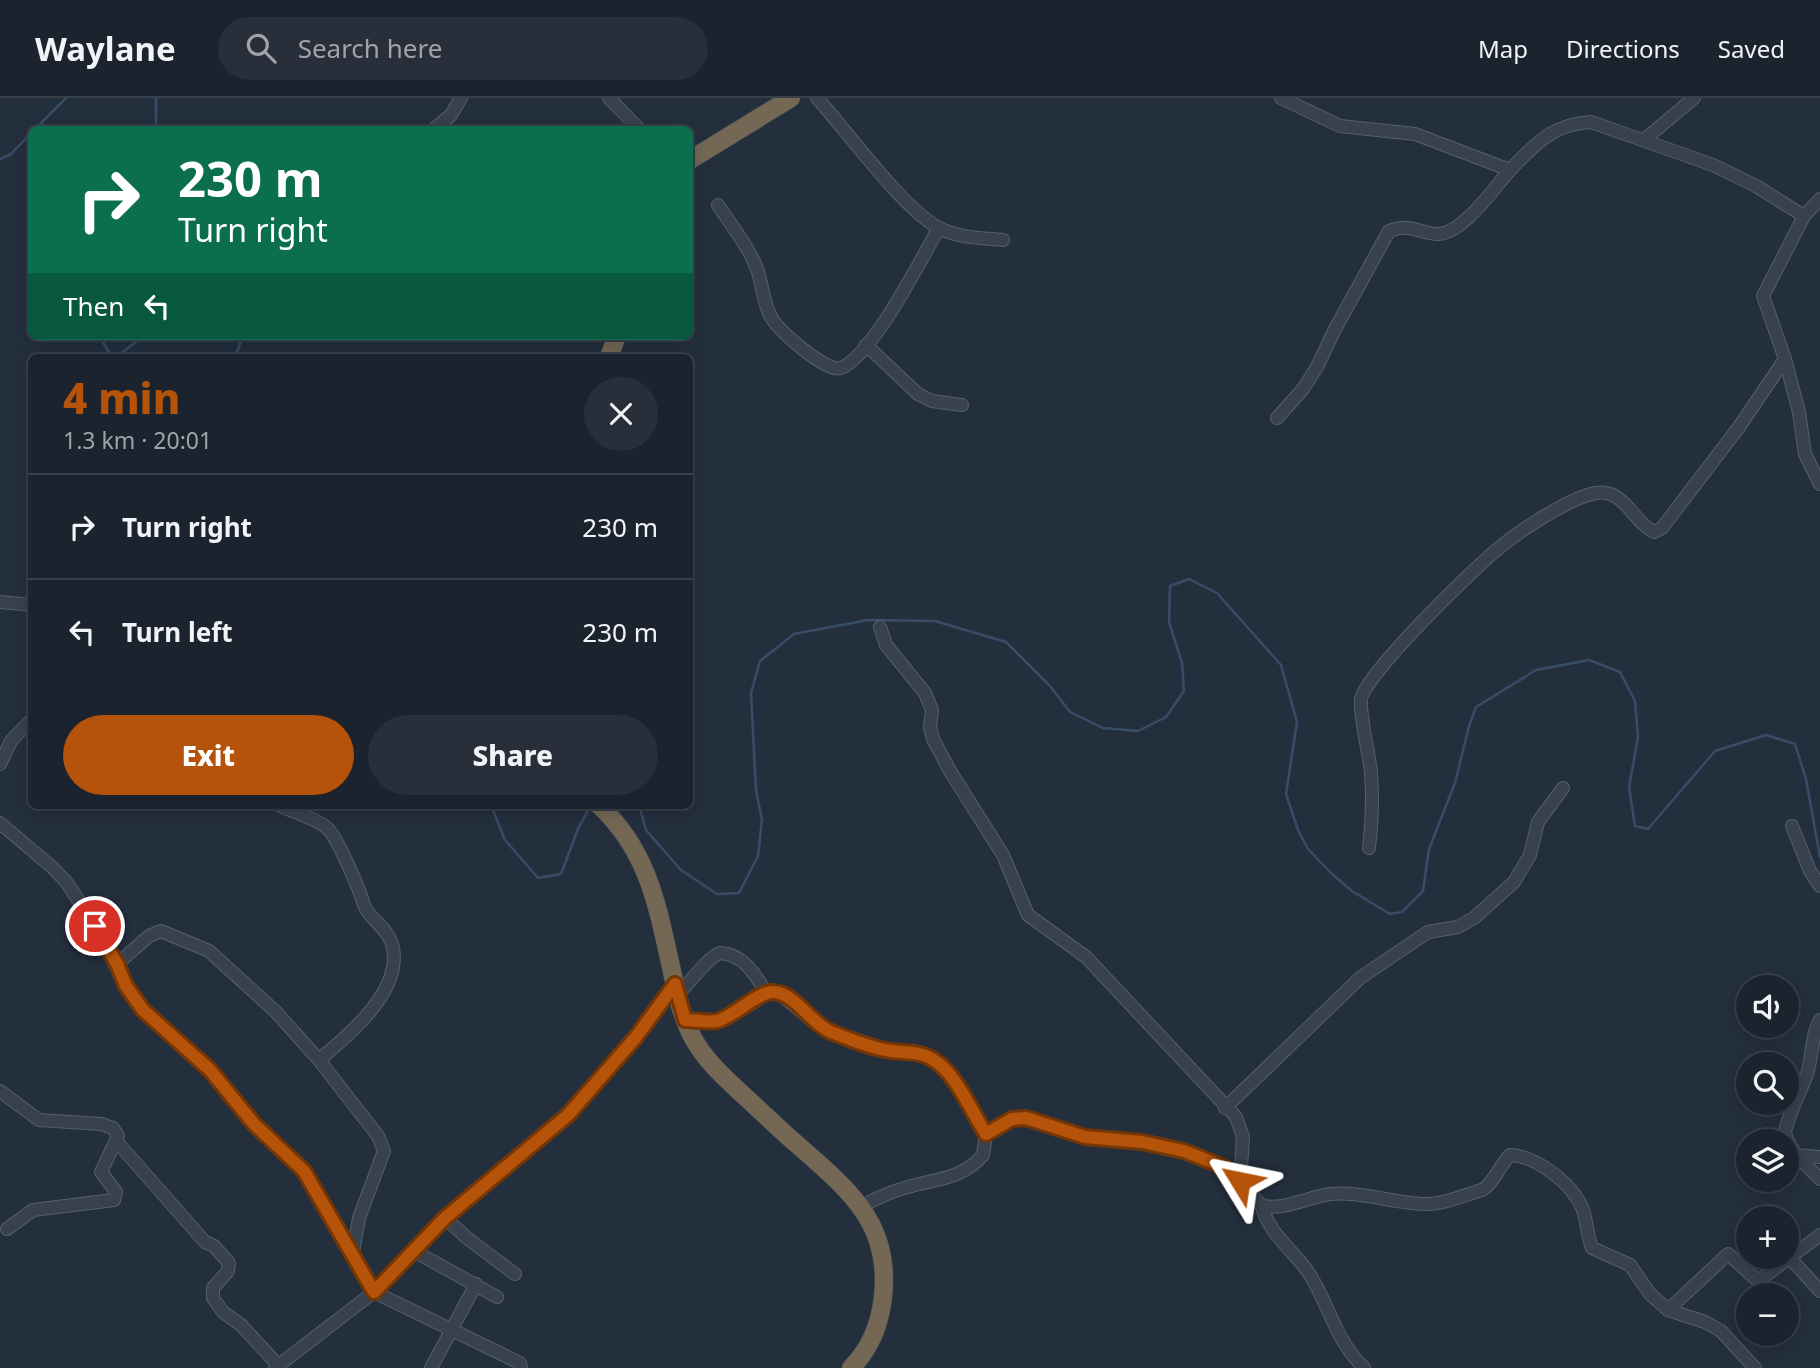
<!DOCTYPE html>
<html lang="en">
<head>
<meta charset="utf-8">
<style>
	body { margin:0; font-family:"Noto Sans",sans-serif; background:#282f3a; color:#f1f3f6; height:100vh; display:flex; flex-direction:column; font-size:26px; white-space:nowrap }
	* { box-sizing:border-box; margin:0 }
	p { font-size:23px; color:#a0a4aa }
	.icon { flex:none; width:38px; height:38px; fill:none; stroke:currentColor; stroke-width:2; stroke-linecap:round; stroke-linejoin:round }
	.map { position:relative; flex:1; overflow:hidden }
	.sheet { position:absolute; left:28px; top:256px; width:665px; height:455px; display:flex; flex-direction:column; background:#1b232e; border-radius:10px; box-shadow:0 4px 18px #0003,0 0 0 2px #39404a }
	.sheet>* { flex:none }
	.banner { position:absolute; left:28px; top:28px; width:665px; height:214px; border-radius:10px; box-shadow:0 4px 18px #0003,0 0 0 2px #39404a; background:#0b6e4f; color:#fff; overflow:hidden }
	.buttons { position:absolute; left:1736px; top:877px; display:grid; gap:14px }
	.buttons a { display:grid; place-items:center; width:63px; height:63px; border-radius:50%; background:#1b232e; box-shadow:0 4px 18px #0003,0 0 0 2px #39404a; font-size:35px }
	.pin { position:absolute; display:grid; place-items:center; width:60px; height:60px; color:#fff; margin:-30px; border:4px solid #fff; border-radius:50%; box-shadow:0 2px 7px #0007 }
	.me { position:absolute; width:77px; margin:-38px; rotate:305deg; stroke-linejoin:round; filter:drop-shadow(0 0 5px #0008) }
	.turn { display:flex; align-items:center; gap:24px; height:147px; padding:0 35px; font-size:32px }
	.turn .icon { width:91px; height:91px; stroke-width:2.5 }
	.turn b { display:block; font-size:49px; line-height:60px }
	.then { display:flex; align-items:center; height:66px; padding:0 35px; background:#0003; gap:14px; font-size:26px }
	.round { display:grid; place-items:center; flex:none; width:74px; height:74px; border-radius:37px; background:#282f3a }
	.head { display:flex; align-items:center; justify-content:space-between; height:119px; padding:0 35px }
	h1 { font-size:42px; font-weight:800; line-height:52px; color:#b45309 }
	.button { display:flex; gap:14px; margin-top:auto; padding:14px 35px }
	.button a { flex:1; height:80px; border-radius:42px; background:#b45309; color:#fff; font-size:28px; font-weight:800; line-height:80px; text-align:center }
	.button a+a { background:#282f3a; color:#f1f3f6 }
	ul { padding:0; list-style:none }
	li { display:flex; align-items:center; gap:21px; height:105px; padding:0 35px; border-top:2px solid #39404a }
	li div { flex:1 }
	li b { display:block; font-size:26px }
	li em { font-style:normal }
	header { display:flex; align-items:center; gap:42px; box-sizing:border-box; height:98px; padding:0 35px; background:#1b232e; border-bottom:2px solid #39404a }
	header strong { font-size:33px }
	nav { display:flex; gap:38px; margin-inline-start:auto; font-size:24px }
	.search { width:490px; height:63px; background:#282f3a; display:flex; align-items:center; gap:18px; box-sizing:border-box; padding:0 24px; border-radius:38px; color:#a0a4aa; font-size:26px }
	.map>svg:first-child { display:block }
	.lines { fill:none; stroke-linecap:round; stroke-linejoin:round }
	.stream { stroke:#394c67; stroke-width:2.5 }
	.minor-casing { stroke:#565f6c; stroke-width:14 }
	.highway-casing { stroke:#434c59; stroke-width:19 }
	.minor { stroke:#38414e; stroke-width:12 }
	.highway { stroke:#746855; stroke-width:18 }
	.route-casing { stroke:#753606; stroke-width:18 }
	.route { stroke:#b45309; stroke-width:12 }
</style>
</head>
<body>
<header>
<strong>Waylane</strong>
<div class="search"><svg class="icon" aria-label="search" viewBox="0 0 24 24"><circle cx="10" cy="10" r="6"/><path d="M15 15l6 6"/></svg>Search here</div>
<nav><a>Map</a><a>Directions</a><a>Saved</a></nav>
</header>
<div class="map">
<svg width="1820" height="1270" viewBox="0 0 1820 1270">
	<rect width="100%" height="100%" fill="#242f3e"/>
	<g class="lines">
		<g class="stream">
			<path d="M34,32L66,0"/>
			<path d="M156,32V0"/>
			<path d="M0,61L11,56L32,34"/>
			<path d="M99,238L112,259"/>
			<path d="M116,259L144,238"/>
			<path d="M235,259L243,238"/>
			<path d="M427,259H431"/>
			<path d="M491,707L505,742L538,780L561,776L578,731L591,707"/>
			<path d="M639,707L646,732L681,772L717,796L739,795L758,758L762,722L756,692L751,595L760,563L794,536L868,522L935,523L1006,544L1050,588L1070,614L1103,630L1138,633L1166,619L1184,593L1182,565L1169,524L1170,488L1189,481L1217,495L1281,567L1297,624L1286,696L1298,732L1308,751L1332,776L1352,793L1390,816L1402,814L1423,793L1429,751L1455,685L1469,628L1476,609L1536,572L1589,562L1620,574L1635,603L1638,639L1629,689L1635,728L1648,731L1715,653L1766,637L1795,646L1806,681L1820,759"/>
		</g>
		<defs>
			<g id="minor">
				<path d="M609,0L640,32"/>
				<path d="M817,0C848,34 902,110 939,130C958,140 982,140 1003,142"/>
				<path d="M1281,0L1340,28L1415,36L1510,72C1536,45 1553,26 1591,24L1713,67L1756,88L1804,118"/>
				<path d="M433,32L451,17L461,0"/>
				<path d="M1644,42L1694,0"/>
				<path d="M1820,101L1804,118L1763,198L1785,261L1799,314L1805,356L1820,386"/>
				<path d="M718,107C731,127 749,149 757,171C763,187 763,208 773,222C780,234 827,275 841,270C873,257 921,161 939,130"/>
				<path d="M866,247L918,296L932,303L962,307"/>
				<path d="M1277,320L1303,291L1317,269L1335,231L1389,133C1410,125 1416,134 1437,136C1462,137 1494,90 1510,72"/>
				<path d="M0,504L32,507"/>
				<path d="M880,529L886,547L925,595L932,612L930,629L933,641L950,673L1003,757L1028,817L1086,859L1236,1019L1243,1039L1240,1083"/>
				<path d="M0,666L11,643L32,621"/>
				<path d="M279,707C294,715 314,719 327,730C337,738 360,793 364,807C370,822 387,829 392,846C405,891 349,937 319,962"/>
				<path d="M0,725L53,770L67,785L95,828L126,888L143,912L210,972L254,1026L298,1065L374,1194L520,1265L521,1270"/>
				<path d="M1792,728L1810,773L1820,788"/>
				<path d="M1369,750C1372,725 1373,701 1371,675C1369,654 1360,622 1361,602C1362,579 1476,468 1499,450C1519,433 1571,399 1596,395C1624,390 1633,424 1654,434L1662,430L1739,329L1785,261"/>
				<path d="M117,866L149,838L161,833L209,853L275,913L319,962L378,1038L384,1053L359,1120L352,1159"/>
				<path d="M677,897C689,886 707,860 720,855C743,856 756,877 766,895"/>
				<path d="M685,922L718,923L753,905L766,895H779L815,925L831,934L892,953L918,954L938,964L950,978L986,1036L1012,1021L1026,1020L1085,1039L1122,1041L1184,1053L1224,1069L1240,1083L1262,1108C1287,1112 1307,1099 1331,1096C1358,1093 1395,1105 1424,1106C1443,1107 1464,1097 1482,1092C1495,1084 1499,1068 1510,1057C1537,1058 1574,1087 1583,1112C1587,1124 1587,1137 1592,1150L1630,1167L1650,1196L1668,1212L1705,1224L1721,1233L1755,1270"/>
				<path d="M1820,922C1811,937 1813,958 1807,976C1800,995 1790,1013 1785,1033L1787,1042L1796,1057L1820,1059"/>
				<path d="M0,993L39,1022L101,1026L113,1030L118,1038L101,1074L116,1094L114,1102L33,1112L7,1131"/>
				<path d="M1225,1010L1360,880L1428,834L1458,829L1474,820L1514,784L1530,757L1538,724L1563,690"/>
				<path d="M117,1044L205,1144L214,1148L229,1165L228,1173L213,1190V1200L223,1214L241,1227L278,1267"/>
				<path d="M1796,1057L1820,1081"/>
				<path d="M862,1108C877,1100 891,1093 908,1089C935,1081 963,1081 983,1057L986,1036"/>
				<path d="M1262,1108C1268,1134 1291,1151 1306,1171C1330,1205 1332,1238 1364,1270"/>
				<path d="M445,1120L467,1140L515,1176"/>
				<path d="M414,1153L497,1199"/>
				<path d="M1790,1160L1820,1193"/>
				<path d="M1668,1212L1728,1156L1758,1183L1820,1137"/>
				<path d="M275,1270L374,1194L445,1120L568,1017L636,939L675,886"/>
				<path d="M431,1270L476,1186"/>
			</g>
			<g id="highway">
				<path d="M690,62L791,0"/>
				<path d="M609,259L617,238"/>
				<path d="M599,707C648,753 657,806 671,869C676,893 681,918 693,940C705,962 723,978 741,995C761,1013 780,1032 800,1049C850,1093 891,1126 883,1199C880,1225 870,1251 851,1270"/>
			</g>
		</defs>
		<use href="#minor" class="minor-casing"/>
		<use href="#highway" class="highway-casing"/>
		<use href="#minor" class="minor"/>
		<use href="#highway" class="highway"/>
	</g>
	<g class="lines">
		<defs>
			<path id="route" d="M95,828L117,866L126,888L143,912L210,972L254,1026L304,1073L374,1194L445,1120L568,1017L636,939L675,886L685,922C695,922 707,925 717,923C734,919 759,892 774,894C796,896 810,925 831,934C849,941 873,951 892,953C910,955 923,953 938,965C957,979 973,1016 986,1036L1012,1021L1026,1020L1085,1039L1142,1044L1184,1053L1224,1069L1240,1083"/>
		</defs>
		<use href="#route" class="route-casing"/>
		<use href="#route" class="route"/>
	</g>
</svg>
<div class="buttons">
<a><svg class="icon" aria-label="sound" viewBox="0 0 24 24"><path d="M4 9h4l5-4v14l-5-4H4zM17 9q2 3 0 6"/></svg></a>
<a><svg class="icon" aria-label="search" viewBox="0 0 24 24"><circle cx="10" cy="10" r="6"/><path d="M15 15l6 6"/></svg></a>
<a><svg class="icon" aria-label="layers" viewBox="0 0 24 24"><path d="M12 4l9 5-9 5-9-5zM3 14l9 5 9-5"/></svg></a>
<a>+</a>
<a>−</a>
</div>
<div class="pin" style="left:95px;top:828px;background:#d93025"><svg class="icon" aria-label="arrive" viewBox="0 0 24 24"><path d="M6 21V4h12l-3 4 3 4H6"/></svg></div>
<svg class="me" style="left:1240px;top:1083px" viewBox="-20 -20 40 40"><path d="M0-17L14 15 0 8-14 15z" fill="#b45309" stroke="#fff" stroke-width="4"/></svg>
<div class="banner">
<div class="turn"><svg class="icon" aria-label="right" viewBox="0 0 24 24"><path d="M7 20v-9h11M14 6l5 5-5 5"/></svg><div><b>230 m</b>Turn right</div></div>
<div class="then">Then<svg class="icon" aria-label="left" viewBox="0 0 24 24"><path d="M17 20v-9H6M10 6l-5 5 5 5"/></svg></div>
</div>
<section class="sheet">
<div class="head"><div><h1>4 min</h1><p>1.3 km · 20:01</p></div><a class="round"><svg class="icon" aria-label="close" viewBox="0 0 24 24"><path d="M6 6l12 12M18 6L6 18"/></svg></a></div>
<ul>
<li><svg class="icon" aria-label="right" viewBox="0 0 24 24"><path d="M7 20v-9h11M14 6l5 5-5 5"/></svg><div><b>Turn right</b></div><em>230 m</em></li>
<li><svg class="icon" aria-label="left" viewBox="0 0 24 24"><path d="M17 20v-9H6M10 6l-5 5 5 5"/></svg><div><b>Turn left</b></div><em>230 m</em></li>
</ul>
<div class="button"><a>Exit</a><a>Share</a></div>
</section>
</div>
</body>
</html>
